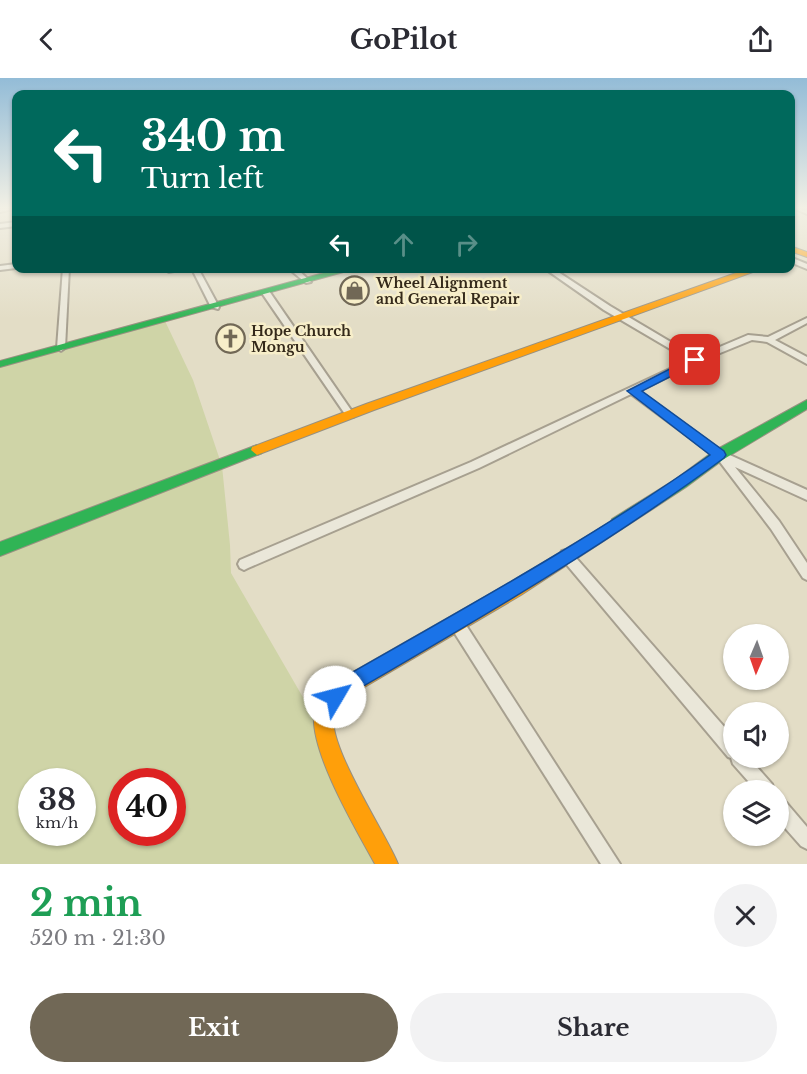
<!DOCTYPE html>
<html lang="en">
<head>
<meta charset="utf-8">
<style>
	body { margin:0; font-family:"Libre Baskerville",serif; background:#f2f2f3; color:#2b2b33; height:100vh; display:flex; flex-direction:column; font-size:22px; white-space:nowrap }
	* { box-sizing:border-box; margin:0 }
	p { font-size:20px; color:#7c7c81 }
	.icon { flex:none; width:33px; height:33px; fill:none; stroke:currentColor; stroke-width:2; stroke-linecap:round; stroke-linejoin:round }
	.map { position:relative; height:786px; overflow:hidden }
	.details { display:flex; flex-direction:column; background:#fff; flex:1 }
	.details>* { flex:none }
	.hud { position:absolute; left:12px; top:12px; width:783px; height:183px; border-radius:12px; box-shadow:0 2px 4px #0004; background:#00695c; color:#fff; overflow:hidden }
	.needle { width:39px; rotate:182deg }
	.fabs { position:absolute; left:723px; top:546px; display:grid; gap:12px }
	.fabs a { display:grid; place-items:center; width:66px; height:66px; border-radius:50%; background:#fff; box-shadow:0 2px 4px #0004; font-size:30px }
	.speed { position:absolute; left:18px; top:690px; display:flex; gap:12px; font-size:30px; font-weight:700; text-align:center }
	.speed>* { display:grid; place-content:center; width:78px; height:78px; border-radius:50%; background:#fff; box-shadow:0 2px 4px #0004; line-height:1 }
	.speed small { font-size:15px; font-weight:400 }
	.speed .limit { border:9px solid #d22; background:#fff; color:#111 }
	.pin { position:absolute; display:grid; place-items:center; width:51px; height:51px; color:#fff; margin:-26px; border-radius:12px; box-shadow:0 3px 9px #0006 }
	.me { position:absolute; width:66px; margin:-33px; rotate:53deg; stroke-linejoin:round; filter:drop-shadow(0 0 4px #0008) }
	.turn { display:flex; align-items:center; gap:21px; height:126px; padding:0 30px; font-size:27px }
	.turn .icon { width:78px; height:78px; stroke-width:2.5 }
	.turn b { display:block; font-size:42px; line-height:51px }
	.lanes { display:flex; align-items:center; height:57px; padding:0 30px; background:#0003; justify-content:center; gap:30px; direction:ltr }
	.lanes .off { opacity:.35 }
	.round { display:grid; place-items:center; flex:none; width:63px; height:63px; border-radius:32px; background:#f2f2f3 }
	.head { display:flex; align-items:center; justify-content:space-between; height:102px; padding:0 30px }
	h1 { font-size:36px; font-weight:800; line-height:45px; color:#1e9e55 }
	.cta { display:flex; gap:12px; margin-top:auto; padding:12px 30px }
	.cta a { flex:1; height:69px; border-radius:36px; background:#716856; color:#fff; font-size:24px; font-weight:800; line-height:69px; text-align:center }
	.cta a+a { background:#f2f2f3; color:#2b2b33 }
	header { display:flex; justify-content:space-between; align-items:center; height:78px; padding:0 30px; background:#fff; font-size:27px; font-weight:800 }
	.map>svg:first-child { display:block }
	.green { fill:#cfd4a7; fill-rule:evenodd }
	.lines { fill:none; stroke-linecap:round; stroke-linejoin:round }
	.street-casing { stroke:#a7a090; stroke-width:4 }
	.fast-casing { stroke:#979080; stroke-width:2 }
	.slow-casing { stroke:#979080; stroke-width:2 }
	.street { fill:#eae7d9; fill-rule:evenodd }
	.fast { fill:#30b455; fill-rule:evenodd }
	.slow { fill:#ff9f0a; fill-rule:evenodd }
	.route { fill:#1a73e8; stroke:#114b97; stroke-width:1.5 }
	.labels { text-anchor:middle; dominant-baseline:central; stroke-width:5; stroke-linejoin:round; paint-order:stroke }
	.far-poi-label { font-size:14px; font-weight:bold; fill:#34291a; stroke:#f7eec9; text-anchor:start }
</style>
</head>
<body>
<header><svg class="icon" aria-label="back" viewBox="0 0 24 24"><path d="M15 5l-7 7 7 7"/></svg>GoPilot<svg class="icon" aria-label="share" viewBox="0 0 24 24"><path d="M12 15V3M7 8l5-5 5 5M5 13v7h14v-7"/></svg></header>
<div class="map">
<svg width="807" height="786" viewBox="0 0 807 786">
	<rect width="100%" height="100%" fill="#e3ddc6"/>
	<path class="green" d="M165,243L193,302L222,388L230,467L231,495L308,628L374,786H0V287ZM32,704H82V754H32ZM122,704H172V754H122Z"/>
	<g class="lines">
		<defs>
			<g id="street">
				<path d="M0,131H12L0,134Z"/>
				<path d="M797,131L807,132V136L798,132Z"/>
				<path d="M16,144V148L0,150V146Z"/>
				<path d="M790,179L807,186V191L790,184Z"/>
				<path d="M16,186V190L0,192V188Z"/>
				<path d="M63,190H69L65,270L61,273L57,270Z"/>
				<path d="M189,190L169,194L166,192L167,190Z"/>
				<path d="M190,190L199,192L219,229L218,231L211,229L193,193Z"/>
				<path d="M288,190H296L311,204L306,205Z"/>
				<path d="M544,190H552L610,228L696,279L748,257L768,259L807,240V245L775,262L807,279V286L767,264L752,262L698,284L639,313L723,374L807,412V422L735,389L779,443L807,485V502L803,500L771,451L717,380L631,316L479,390L248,490L244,492L240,490L238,486L240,482L471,384L689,282L604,232Z"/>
				<path d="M263,213H269L353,335L355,337L353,339H347L262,215Z"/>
				<path d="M566,472L570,473L734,660V680H749L772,706L774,712H756L733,686L731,680L728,679L562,481L560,477L562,473Z"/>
				<path d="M457,539L462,541L620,786H601L452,551L450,546L452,541Z"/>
				<path d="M778,720L784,722L807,749V771L801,768L778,742Z"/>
			</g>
			<g id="fast">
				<path d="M342,190H358L0,289V283Z"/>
				<path d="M807,322V331L724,381L686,409L622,451L617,452L612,451L610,446L612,441L676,401L714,373Z"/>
				<path d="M257,367L263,372L262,375L0,478V464Z"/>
			</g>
			<g id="slow">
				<path d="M790,168L807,174V179L790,173Z"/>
				<path d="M750,190H764L374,332L262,375L257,377L251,372L252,369L366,326Z"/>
				<path d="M617,440L622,441L624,446L622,451L521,517L351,617C346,622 338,627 335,634C322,660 387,757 398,786H375C356,751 311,676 314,637C316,623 328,613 337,603L509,505Z"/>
			</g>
		</defs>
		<use href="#street" class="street-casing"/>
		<use href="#fast" class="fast-casing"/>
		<use href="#slow" class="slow-casing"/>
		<use href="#street" class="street"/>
		<use href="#fast" class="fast"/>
		<use href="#slow" class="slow"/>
	</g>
	<linearGradient id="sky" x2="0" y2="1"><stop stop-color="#93bcd7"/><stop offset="0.54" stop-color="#f2f0e5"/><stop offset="1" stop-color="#f2f0e5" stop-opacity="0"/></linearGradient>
	<rect width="807" height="241" fill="url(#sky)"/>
	<path class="route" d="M695,278L699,279V284L642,313L724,373L726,377L724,380C605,468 477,542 350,616L342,626L335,628L329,626L326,619L337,603C463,531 591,461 710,377L627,313Z"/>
	<defs>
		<symbol id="shop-ring" viewBox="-11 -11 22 22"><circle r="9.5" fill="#f7eec9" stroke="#716856" stroke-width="1.5"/><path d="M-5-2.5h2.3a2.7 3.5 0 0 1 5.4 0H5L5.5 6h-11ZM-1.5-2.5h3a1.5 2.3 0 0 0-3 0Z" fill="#716856"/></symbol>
		<symbol id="church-ring" viewBox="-11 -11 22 22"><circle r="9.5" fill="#f7eec9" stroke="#716856" stroke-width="1.5"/><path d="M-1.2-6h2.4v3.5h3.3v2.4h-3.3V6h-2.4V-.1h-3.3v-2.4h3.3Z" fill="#716856"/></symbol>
	</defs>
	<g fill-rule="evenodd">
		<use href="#shop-ring" x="338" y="196" width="33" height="33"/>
		<use href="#church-ring" x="214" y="244" width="33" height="33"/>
	</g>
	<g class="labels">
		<g class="far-poi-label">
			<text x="376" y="205">Wheel Alignment<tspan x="376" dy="16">and General Repair</tspan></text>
			<text x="251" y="253">Hope Church<tspan x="251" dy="16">Mongu</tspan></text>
		</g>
	</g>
</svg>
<div class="fabs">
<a><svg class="needle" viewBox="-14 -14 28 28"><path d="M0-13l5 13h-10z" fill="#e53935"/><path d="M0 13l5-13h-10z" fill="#7c7c81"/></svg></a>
<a><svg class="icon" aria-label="sound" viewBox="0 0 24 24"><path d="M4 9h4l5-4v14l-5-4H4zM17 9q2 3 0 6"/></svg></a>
<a><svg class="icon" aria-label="layers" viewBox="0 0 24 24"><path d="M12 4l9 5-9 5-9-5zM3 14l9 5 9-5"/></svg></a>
</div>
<div class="speed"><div>38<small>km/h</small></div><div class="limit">40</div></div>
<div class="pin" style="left:695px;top:282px;background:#d93025"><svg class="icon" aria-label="arrive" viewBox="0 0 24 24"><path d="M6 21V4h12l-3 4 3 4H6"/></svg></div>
<svg class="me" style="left:335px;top:619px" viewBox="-20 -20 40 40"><circle r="19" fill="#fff"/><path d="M0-13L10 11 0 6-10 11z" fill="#1a73e8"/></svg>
<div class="hud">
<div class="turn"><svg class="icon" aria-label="left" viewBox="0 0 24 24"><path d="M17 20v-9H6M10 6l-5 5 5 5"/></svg><div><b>340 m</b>Turn left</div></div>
<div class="lanes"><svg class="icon" aria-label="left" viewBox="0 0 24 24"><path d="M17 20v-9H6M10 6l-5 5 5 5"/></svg><svg class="icon off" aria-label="ahead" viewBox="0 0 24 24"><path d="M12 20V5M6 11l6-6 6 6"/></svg><svg class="icon off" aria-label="right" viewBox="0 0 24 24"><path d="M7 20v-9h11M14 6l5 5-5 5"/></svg></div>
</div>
</div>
<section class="details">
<div class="head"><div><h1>2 min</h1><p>520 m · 21:30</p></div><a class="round"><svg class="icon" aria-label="close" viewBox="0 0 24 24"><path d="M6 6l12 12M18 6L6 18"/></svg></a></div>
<div class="cta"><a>Exit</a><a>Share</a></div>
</section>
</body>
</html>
